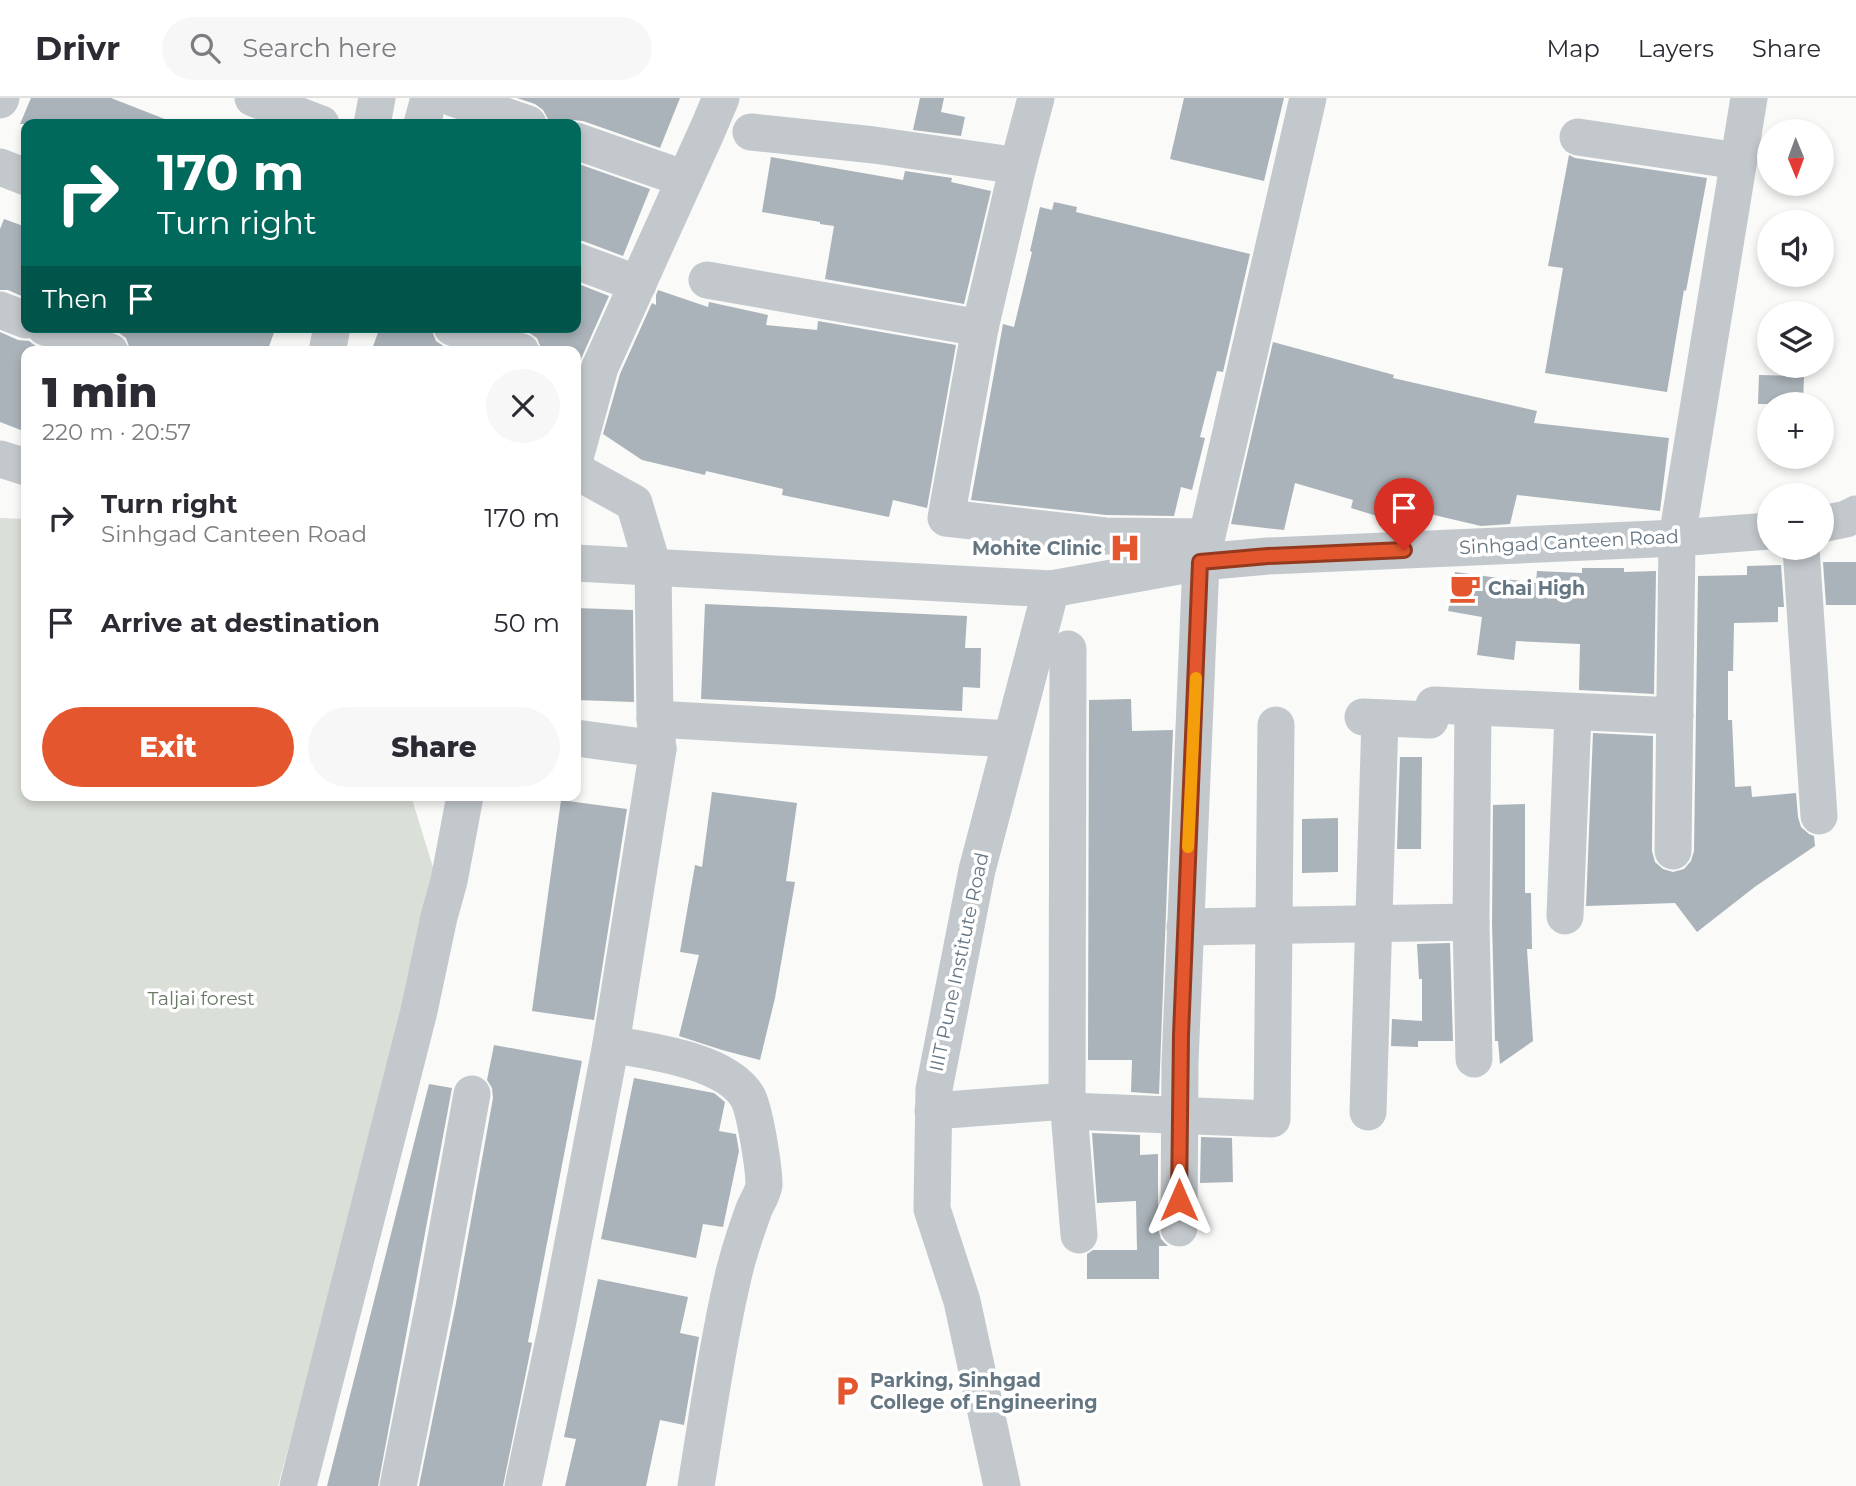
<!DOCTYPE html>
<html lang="en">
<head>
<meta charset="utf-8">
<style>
	body { margin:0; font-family:Montserrat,sans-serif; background:#f7f7f7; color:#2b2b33; height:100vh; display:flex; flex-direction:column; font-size:26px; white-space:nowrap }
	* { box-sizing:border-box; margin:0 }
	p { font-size:23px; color:#7c7c81 }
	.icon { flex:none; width:38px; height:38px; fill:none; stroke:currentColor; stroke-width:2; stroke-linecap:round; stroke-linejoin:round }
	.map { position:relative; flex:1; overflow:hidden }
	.drawer { position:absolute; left:21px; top:248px; width:560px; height:455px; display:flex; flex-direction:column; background:#fff; border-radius:14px; box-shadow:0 4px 10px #0003 }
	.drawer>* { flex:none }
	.top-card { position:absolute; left:21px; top:21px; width:560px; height:214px; border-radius:14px; box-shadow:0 4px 10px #0003; background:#00695c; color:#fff; overflow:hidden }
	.needle { width:46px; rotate:179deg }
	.buttons { position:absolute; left:1757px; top:21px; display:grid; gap:14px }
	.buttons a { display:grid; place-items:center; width:77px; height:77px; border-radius:50%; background:#fff; box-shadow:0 4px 10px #0003; font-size:35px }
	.pin { position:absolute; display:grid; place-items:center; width:60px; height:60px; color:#fff; margin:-72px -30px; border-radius:50% 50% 50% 0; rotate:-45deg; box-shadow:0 0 7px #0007 }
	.pin .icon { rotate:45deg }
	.me { position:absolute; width:77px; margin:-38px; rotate:0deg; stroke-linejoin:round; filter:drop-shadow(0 0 5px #0008) }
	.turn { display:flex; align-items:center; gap:24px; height:147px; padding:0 21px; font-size:32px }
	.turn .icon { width:91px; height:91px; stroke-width:2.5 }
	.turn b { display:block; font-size:49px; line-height:60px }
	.then { display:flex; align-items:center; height:66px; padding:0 21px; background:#0003; gap:14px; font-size:26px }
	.round { display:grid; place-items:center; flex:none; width:74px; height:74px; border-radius:37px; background:#f7f7f7 }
	.head { display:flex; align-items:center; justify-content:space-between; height:119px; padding:0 21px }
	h1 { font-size:42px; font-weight:800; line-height:52px }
	.button { display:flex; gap:14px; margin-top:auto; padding:14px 21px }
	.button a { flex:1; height:80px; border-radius:42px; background:#e4572e; color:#fff; font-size:28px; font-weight:800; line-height:80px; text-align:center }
	.button a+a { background:#f7f7f7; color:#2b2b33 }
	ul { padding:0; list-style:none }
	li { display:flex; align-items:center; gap:21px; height:105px; padding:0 21px }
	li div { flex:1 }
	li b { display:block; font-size:26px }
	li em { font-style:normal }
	header { display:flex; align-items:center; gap:42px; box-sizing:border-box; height:98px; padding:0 35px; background:#fff; border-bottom:2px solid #e1e1e2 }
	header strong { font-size:33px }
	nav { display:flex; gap:38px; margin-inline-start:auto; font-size:24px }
	.search { width:490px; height:63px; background:#f7f7f7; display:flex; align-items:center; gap:18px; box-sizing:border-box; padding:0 24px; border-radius:38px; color:#7c7c81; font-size:26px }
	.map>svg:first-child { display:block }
	.green { fill:#dadfd7 }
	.building { fill:#aab3b9 }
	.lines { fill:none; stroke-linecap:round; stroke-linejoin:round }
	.minor { stroke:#c3c8cc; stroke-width:37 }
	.route-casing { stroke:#94391e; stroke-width:18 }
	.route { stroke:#e4572e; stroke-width:12 }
	.slow { stroke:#f59e0b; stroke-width:12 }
	.labels { text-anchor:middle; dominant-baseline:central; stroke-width:7; stroke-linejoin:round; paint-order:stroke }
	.street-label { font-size:19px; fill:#657683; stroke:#fff }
	.poi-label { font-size:19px; font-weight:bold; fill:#657683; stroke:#fff; text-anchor:start }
	.park-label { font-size:19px; fill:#687a64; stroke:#fff }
</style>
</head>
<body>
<header>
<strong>Drivr</strong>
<div class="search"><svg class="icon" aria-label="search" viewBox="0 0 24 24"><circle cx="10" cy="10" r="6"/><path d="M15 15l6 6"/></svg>Search here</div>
<nav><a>Map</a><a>Layers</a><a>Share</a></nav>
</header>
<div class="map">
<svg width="1856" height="1388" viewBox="0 0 1856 1388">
	<rect width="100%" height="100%" fill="#fafaf8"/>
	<path class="green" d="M0,420L26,421V698H411L440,792L278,1388H0Z"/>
	<g class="building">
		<path d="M31,0H111L175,25V26H20Z"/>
		<path d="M517,0H680L660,50L583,23L573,22L564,26H548V21L543,12L535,6Z"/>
		<path d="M920,0H944L941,14L965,19L961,38L913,32Z"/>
		<path d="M1184,0H1284L1264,83L1170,61Z"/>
		<path d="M1569,57L1575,60L1707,80L1686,193L1684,192L1667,294L1545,275L1563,170L1548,168Z"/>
		<path d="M771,59L903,82L905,73L952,80L951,84L991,93L964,206L825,181L834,128L820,126V124L762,114Z"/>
		<path d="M576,65L650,91L623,158L583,143H576Z"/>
		<path d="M1054,104L1077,109L1076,114L1250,156L1223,274L1217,273L1200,339L1205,340L1192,392L1181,389L1174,418L1106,417L971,402L1003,226L1014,229L1032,154L1030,153L1040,109L1052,112Z"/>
		<path d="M4,121L26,129V200L8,192H0V131Z"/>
		<path d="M576,185L609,198L581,261L576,278V254H541V250L537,240L528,234L514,229H576Z"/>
		<path d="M658,192L708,209L709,204L768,217L766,227L817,232L818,223L956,247L927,410L893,402L889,419L782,397L783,391L706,373L705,377L642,362L603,336L620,276L652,205L656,207V197Z"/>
		<path d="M104,229H276L267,254H131L126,240L118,234Z"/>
		<path d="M380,229H432V233L436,243L445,249L459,254H371Z"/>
		<path d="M0,234L18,242L29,243L37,249L51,254H26V334L0,324Z"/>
		<path d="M1273,244L1394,277L1393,280L1537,313L1534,325L1669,340L1660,413L1517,397L1510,426L1481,428L1404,410L1403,414L1384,408L1380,419L1351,410L1353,402L1295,385L1284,432L1231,426Z"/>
		<path d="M1759,277L1804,278L1803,306H1758Z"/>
		<path d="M1823,464H1856V507H1826Z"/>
		<path d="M1781,467L1784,509H1778V524L1734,525L1733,573H1728V622H1732L1735,689L1751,688L1752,699L1796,695L1798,719L1801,729L1809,736L1814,738L1815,748L1756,788L1697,834L1675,805L1586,808L1593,635L1653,638L1652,753L1655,764L1663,771L1673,774L1684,771L1691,763L1694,753L1698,478L1747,477V468Z"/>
		<path d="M1582,470H1624V474L1656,473L1654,596L1579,592L1580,546L1516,543L1514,562L1477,557L1482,519L1448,513L1455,474L1536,485L1537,473L1582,475Z"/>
		<path d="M705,506L967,518L965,550H981L980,590L963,589L962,613L701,601Z"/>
		<path d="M576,510L633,512L634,604L576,602Z"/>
		<path d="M1131,601L1132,633L1173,632L1159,996L1131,994L1132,962H1088L1089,602Z"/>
		<path d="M1400,659H1422L1421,751H1397Z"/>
		<path d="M712,694L797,705L786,783L795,784L775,900L760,962L722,952L679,938L699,857L680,854L695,767L702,769Z"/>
		<path d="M561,702L627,711L594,922L532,913Z"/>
		<path d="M1525,706V795H1531L1532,851H1527L1533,943L1500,966L1498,943H1495L1492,824L1493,707Z"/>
		<path d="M1338,720V774L1302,775V721Z"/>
		<path d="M1450,845L1453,943H1418V949L1391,948L1392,921L1422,923V881H1419L1417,846Z"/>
		<path d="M494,947L582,963L528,1244L532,1245L503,1388H419L456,1205L493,1000L492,990L487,982Z"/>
		<path d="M634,980L714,995L725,1004L719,1033L736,1036L739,1053L723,1129L703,1126L696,1160L601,1141Z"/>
		<path d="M429,986L452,990L378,1388H327Z"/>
		<path d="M1092,1035L1140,1037V1057L1158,1056V1130L1161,1141L1168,1148H1159V1181H1087V1156L1093,1152H1137L1136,1103L1097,1105Z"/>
		<path d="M1201,1039L1232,1040L1233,1084L1200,1085Z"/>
		<path d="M598,1181L688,1199L680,1235L699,1239L684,1327L660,1322L646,1388H565L576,1341L564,1339Z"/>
	</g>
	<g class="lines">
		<g class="minor">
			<path d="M253,0L321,26"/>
			<path d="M453,0L528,26"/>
			<path d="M1036,0L1018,68L980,230L946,420L1105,438L1205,439"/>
			<path d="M0,2L1,0"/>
			<path d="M372,26L377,0"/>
			<path d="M422,26L429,0"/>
			<path d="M751,34L874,47L1018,68"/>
			<path d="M1578,39L1738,63"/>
			<path d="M576,43L685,81"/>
			<path d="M0,69L26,79"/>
			<path d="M576,163L638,186"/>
			<path d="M707,182L980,230"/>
			<path d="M0,212L26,222"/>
			<path d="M45,229L110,254"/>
			<path d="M452,229L521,254"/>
			<path d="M327,254L332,229"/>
			<path d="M576,356L600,269L707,33L721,0"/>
			<path d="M0,361L26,369"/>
			<path d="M1822,426L1846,421L1856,416"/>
			<path d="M1801,450L1819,718"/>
			<path d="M576,465L1051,491L1201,464L1268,458L1677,440L1769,433"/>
			<path d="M1068,551L1067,1003L1069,1013L1079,1137"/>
			<path d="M1363,619L1430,622L1434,607L1675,618"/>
			<path d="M655,621L1011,641"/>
			<path d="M576,640L658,651"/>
			<path d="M1673,753L1677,440L1749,0"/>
			<path d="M1565,818L1573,615"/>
			<path d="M1471,824L1473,609"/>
			<path d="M1185,829L1471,824L1474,961"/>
			<path d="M611,946C649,953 725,962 747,998C755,1011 764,1071 764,1087C763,1095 757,1104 754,1111C745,1136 736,1163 731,1188C716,1254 707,1321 696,1388"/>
			<path d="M933,1013L1067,1003"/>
			<path d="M1069,1013L1272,1021L1276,627"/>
			<path d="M1368,1014L1380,620"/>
			<path d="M1179,1130L1180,964L1201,464L1308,0"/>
			<path d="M298,1388L419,913L439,819L449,783L465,698"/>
			<path d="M398,1388L435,1201L472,996"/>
			<path d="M523,1388L558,1223L611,946L658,651L655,621L653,469L634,405L576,373"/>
			<path d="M1002,1388L962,1203L932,1111L934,991L977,772L1051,491"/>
		</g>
	</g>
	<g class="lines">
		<defs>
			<path id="route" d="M1179,1102L1181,937L1200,464L1268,458L1404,452"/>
		</defs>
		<use href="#route" class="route-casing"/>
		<use href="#route" class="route"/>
		<path class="slow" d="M1188,749L1196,580"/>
	</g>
	<defs>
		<symbol id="hospital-bare" viewBox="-9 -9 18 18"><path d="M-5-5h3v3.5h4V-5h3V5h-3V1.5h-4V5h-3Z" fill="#e4572e" stroke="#fff" stroke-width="2.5" paint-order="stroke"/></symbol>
		<symbol id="cafe-bare" viewBox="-9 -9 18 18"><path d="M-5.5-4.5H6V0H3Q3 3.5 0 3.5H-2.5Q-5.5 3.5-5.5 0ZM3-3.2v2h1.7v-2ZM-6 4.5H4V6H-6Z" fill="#e4572e" stroke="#fff" stroke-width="2.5" paint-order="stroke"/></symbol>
		<symbol id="parking-bare" viewBox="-9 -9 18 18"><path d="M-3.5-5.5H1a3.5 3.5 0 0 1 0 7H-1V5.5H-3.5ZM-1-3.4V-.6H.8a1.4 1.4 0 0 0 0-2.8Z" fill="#e4572e" stroke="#fff" stroke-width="2.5" paint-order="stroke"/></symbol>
	</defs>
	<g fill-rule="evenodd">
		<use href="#hospital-bare" x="1103" y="428" width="44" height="44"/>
		<use href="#cafe-bare" x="1443" y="468" width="44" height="44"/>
		<use href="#parking-bare" x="825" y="1271" width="44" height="44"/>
	</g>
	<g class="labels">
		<g class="street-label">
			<text transform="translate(1569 444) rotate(-3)">Sinhgad Canteen Road</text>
			<text transform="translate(959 864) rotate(-78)">IIIT Pune Institute Road</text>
		</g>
		<g class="poi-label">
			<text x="1102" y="450" text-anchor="end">Mohite Clinic</text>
			<text x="1488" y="490">Chai High</text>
			<text x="870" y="1282">Parking, Sinhgad<tspan x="870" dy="22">College of Engineering</tspan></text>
		</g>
		<g class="park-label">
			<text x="201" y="900">Taljai forest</text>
		</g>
	</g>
</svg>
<div class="buttons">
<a><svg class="needle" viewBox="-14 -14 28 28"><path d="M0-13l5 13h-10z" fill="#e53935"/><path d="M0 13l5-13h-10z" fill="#7c7c81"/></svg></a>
<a><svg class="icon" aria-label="sound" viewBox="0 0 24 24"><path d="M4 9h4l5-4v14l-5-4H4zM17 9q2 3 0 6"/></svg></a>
<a><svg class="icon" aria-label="layers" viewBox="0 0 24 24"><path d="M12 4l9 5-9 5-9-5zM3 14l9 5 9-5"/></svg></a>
<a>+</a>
<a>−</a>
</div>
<div class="pin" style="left:1404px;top:452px;background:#d93025"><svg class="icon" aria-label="arrive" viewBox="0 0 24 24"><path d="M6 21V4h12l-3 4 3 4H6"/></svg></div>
<svg class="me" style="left:1179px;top:1102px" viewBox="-20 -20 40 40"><path d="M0-17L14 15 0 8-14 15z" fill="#e4572e" stroke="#fff" stroke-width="4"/></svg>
<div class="top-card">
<div class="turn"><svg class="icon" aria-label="right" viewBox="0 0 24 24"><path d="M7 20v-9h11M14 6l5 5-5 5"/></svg><div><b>170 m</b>Turn right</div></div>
<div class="then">Then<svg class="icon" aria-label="arrive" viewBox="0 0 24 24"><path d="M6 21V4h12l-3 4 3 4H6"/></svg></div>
</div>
<section class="drawer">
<div class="head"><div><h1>1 min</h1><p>220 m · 20:57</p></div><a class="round"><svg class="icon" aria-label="close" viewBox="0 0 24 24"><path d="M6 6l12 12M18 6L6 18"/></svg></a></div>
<ul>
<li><svg class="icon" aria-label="right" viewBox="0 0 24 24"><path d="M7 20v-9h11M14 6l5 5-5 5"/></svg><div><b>Turn right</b><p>Sinhgad Canteen Road</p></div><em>170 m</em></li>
<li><svg class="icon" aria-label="arrive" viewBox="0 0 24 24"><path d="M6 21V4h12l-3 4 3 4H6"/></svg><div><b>Arrive at destination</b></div><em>50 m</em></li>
</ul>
<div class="button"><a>Exit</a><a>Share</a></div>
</section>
</div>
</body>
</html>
